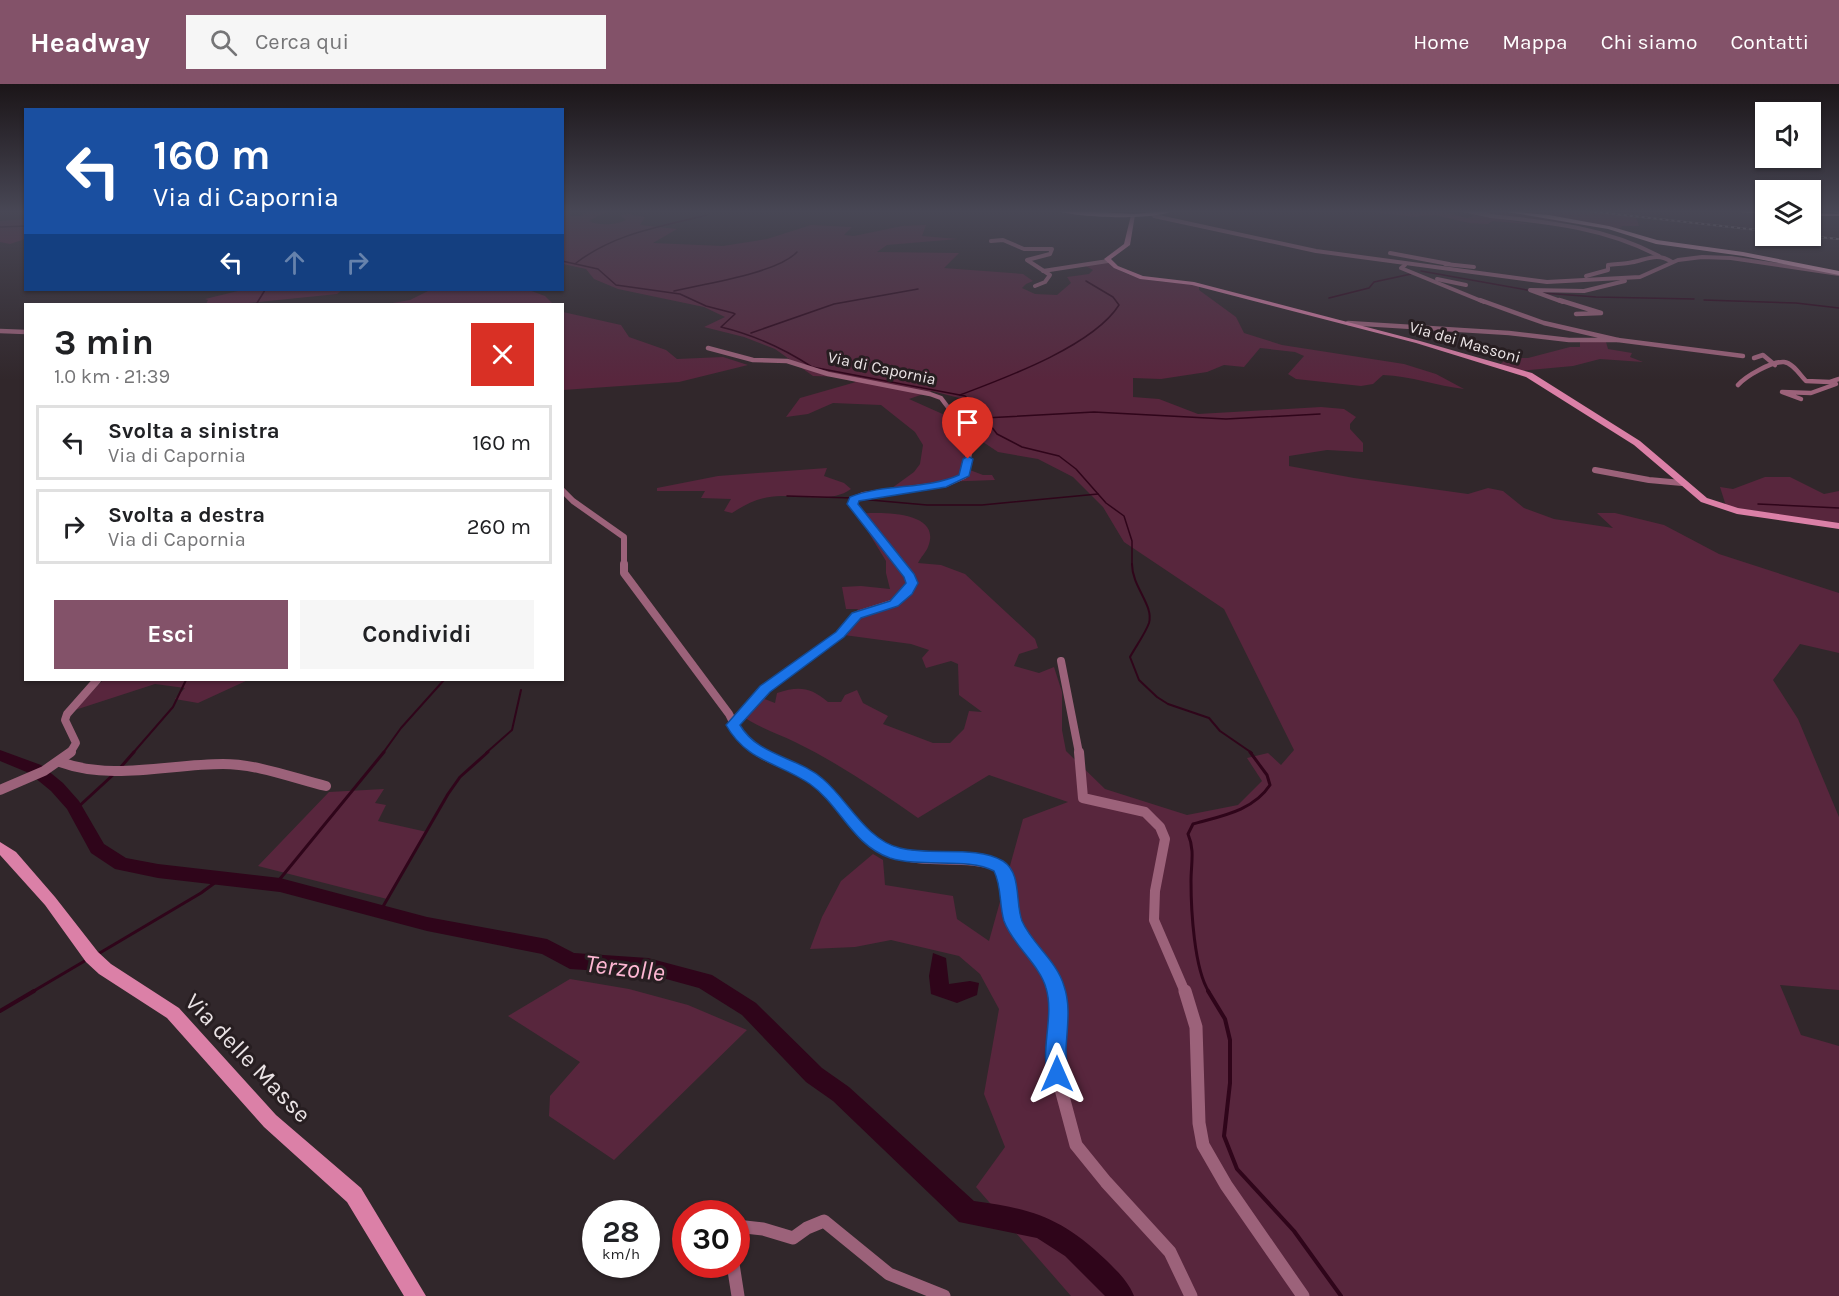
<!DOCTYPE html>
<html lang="it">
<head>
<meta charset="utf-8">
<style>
	body { margin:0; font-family:Karla,sans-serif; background:#f6f6f6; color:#202124; height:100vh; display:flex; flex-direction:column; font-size:22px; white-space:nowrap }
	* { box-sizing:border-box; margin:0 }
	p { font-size:20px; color:#757577 }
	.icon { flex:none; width:33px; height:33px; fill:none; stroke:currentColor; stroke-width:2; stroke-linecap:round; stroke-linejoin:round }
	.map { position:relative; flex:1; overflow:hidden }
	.panel { position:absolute; left:24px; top:219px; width:540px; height:378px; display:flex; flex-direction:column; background:#fff; border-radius:0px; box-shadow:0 2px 4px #0004 }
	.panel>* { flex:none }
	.top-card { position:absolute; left:24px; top:24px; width:540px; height:183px; border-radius:0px; box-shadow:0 2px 4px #0004; background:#1a4fa0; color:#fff; overflow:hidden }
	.fabs { position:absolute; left:1755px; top:18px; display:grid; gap:12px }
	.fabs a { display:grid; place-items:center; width:66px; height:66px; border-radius:0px; background:#fff; box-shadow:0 2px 4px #0004; font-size:30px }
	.speed { position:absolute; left:582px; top:1116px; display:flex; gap:12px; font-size:30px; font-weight:700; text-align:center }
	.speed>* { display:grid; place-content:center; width:78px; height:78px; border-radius:50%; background:#fff; box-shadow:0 2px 4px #0004; line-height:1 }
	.speed small { font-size:15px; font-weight:400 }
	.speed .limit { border:9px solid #d22; background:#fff; color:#111 }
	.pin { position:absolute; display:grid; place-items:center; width:51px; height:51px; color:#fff; margin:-62px -26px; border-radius:50% 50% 50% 0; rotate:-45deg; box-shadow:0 0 6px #0007 }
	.pin .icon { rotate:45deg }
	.me { position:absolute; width:66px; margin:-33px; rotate:0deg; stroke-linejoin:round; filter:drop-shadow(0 0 4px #0008) }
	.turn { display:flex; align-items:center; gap:21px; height:126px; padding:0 30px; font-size:27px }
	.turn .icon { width:78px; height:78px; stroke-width:2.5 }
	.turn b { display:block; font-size:42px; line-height:51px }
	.lanes { display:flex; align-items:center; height:57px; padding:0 30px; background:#0003; justify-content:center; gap:30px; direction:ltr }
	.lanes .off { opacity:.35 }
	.round { display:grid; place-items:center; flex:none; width:63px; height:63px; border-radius:0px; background:#f6f6f6 }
	.headline { display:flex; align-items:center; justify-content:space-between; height:102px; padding:0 30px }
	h1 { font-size:36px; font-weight:700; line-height:45px }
	.action { display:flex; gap:12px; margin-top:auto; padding:12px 30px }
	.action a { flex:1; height:69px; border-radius:0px; background:#835269; color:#fff; font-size:24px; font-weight:700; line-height:69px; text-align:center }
	.action a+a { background:#f6f6f6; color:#202124 }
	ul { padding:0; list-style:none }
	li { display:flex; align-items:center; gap:18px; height:75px; margin:0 12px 9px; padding:0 18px; border:3px solid #e0e0e0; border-radius:0px }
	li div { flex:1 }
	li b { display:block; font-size:22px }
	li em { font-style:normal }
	header { display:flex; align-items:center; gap:36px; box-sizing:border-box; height:84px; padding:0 30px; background:#835269; color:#fff }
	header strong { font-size:28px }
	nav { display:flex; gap:33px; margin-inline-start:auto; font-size:21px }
	.search { width:420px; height:54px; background:#f6f6f6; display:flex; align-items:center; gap:15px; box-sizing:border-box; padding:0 21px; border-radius:0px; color:#757577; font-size:22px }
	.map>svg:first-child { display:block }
	.green { fill:#58263d }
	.water { fill:#2f051a }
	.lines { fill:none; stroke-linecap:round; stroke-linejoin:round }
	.stream-far3 { stroke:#2f051a; stroke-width:1.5 }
	.stream-far2 { stroke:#2f051a; stroke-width:2 }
	.stream-far1 { stroke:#2f051a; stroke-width:3 }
	.stream { stroke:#2f051a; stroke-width:4 }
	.river { fill:#2f051a; fill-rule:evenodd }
	.street-far5 { stroke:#9c627a; stroke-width:4 }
	.street-far4 { stroke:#9c627a; stroke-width:4.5 }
	.street-far3 { stroke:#9c627a; stroke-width:6 }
	.street-far2 { stroke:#9c627a; stroke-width:8 }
	.street-far1 { stroke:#9c627a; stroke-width:10 }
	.street { stroke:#9c627a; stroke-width:13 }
	.secondary { fill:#db80a7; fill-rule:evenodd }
	.primary { fill:#f2aac7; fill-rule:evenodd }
	.rail-casing { stroke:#857d80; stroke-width:2 }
	.rail { stroke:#271e21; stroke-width:1.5; stroke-dasharray:3; stroke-linecap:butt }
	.route { fill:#1a73e8; stroke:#114b97; stroke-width:1.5 }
	.labels { text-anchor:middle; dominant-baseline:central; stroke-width:6; stroke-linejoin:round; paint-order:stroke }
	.far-street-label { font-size:16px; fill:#eae3e5; stroke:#271e21 }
	.near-street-label { font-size:24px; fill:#eae3e5; stroke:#271e21 }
	.near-water-label { font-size:26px; font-style:italic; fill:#feb7d3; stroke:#271e21 }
</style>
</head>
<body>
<header>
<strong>Headway</strong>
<div class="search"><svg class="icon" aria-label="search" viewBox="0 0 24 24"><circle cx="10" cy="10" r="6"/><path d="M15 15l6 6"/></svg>Cerca qui</div>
<nav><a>Home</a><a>Mappa</a><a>Chi siamo</a><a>Contatti</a></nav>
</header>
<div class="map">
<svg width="1839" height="1212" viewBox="0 0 1839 1212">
	<rect width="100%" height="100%" fill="#31272b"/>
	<g class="green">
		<path d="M562,126H568L570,132H581L588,126H610L589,137C598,142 617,141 626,136L620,131L628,130L645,133L640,141L677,145L653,159L723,162L767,155L811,141L852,143L844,151L854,152L902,142L926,141L922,152L958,155L887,161L877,168L959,169L944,184L1023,190L1033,197L1026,200L1022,204L1035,210L1057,211L1071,199L1067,193L1089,190L1093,186L1084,181L1107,177C1132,200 1167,197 1199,201V206L1236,233L1244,249L1282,261L1404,280L1436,290L1464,305C1437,302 1411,292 1383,291L1373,300L1361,302L1296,295L1288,290L1304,272L1295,268L1260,264L1244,283L1224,281L1207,288L1161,295L1133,294V313L1159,315L1198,330L1321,323L1344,325L1356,333L1350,340V345L1363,359V368L1327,366L1289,372V382L1354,394L1468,410L1488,404L1503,407L1524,424L1554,435L1613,444L1597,429H1615L1664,441L1719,470L1839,509V569L1800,560L1773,596L1798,635L1839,733V906L1780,901L1801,951L1839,962V1212H1071L976,1103L1005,1063L984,1010L999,925L980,890L959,872L891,856L855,863L810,865L822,833L841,797L873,770L883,776L885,801L953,812L957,835L989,857L1023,735L1068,718L989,691L918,734C878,706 838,679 795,658C774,648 754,642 737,628L754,611L775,619L777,609C799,602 810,603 828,618H841L845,611L857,606L863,619L888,632L883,640L933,659H950L964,645L969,627L982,628L959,611L958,580L951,577L926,584L922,574L929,566L911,560L844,551L858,525H846L842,503L861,502L890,505L886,489V477L857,430C878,428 943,426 928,463C926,468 921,473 918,479L941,481L965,490L1035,555L1038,564L1019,570L1014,582L1039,589L1054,583L1062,608V646L1066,667L1105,705L1187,731L1238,721L1262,697L1247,674L1268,669L1281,681L1294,666L1224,525L1124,458L1103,423L1073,393L1038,375L998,368L977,354L963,315L932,307L909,315L956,336L969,356L962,383L983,391H992L995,396L940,398L892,404L914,388L920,380L923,361L915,348L881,321L833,319L808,330L786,333L800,314L856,298L848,293L813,292L775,265L744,253L704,243L725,233L704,223L618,205L594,195L586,185L563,180Z"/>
		<path d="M1358,126H1438L1467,134L1473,132L1468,128L1496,133L1477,126C1520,126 1564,136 1607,145L1568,139L1500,135L1537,141L1493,137L1488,140L1469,139L1435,131L1414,133Z"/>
		<path d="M1502,126H1575L1636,133L1639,142H1622L1619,145L1540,130Z"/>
		<path d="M25,135V155L10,160L0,158V137Z"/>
		<path d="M242,206H342L337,210L240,220H206L208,216L205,215Z"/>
		<path d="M430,206H529L545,212L553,220H387L410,216Z"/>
		<path d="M563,228L621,241L629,253L666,266L677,275L723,273L748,281L679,298L563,306Z"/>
		<path d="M1580,257L1606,258L1608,265L1632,269L1630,273L1643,278L1600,275L1573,282L1519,287L1498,282L1508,274H1528L1570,263H1580Z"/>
		<path d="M827,384L824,392L844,399L851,405C832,419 804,411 781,412C763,412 747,419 732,429L724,427L731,415L701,414L705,407H657V404L718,392Z"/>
		<path d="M1765,393H1790L1824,410L1839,407V441L1726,422L1720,403L1733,405Z"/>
		<path d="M103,596H248L198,619L175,615L185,604L155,600L75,626Z"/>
		<path d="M384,705L375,719L386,721L378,737L427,748L387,815L258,782L329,708Z"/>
		<path d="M570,895L629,905L688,921L747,946L614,1076L549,1032L550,1012L580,978L508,932Z"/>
	</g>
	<path class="water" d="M933,869L946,874L949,900L970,897L979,899L977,911L957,919L931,910L929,892Z"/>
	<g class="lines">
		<g class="stream-far3">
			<path d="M1810,128L1839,127"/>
			<path d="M0,143L26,142"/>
			<path d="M562,177L598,185L616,201L680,210L706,222L733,229L735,230L721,243C754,251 783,264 812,283L965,312L975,321L997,350L1022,363L1059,372L1076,385L1106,419L1124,432L1132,457V481"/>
			<path d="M576,179C615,149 660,143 707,131"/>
			<path d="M1421,187L1527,206"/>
			<path d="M674,207C704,200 778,189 797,168"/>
			<path d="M1543,209L1596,213L1694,215"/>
			<path d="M1329,214L1369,204L1374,198L1411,190"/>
			<path d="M1704,216L1796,219L1839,224"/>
			<path d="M257,219L265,206"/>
			<path d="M751,249L834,220L918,205"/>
			<path d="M960,311C1005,294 1093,262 1119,221L1113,213L1086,197"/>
			<path d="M984,334L1094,328L1226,335L1320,330"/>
			<path d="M787,412L853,414"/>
			<path d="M859,415L927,421H982L1098,410"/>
			<path d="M1758,420L1839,424"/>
		</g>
		<g class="stream-far2">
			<path d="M1132,480C1132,503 1154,521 1149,539C1145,550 1136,562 1130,573L1139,596L1157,613L1168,620L1209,634L1220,647L1252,669"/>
			<path d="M133,669L173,623L186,596"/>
			<path d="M383,669L401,644L444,596"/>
			<path d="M486,669L512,646L521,606"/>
		</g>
		<g class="stream-far1">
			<path d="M120,684L134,668"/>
			<path d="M76,725L114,690"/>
			<path d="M275,801L384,668"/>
			<path d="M381,826L448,710L460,693L488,668"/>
			<path d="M98,870L201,809L220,795"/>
			<path d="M32,908L88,875"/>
			<path d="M1209,908C1194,885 1191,825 1191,797C1191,780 1195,766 1188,750L1193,740C1221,732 1253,727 1270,701L1267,691L1250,668"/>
		</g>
		<g class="stream">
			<path d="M1208,907L1225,935L1230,956V999L1224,1052L1237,1085L1294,1147L1341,1212"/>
			<path d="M0,927L34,907"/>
		</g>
		<path class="river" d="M0,666L41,681L63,699L79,717L104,760L126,774L158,780L280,794L427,833L547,855L574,869L648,874L712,891L756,919L822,984L849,1003L974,1117C1033,1125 1062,1134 1106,1176C1117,1187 1128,1197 1134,1212H1105L1065,1172L1037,1154L959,1138L833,1017L806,998L742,931L699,904L648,890L570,885L542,870L427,847L280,808L158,794L115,785L91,769L67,725L51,707L29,689L0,677Z"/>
		<g class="street-far5">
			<path d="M1464,126L1491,132L1475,126"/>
			<path d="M1154,132L1316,167L1547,198L1640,193L1678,176L1702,173L1731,174L1839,190"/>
			<path d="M1491,132C1550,138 1606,144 1659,172"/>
			<path d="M991,157L1003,156L1024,165H1052L1050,170L1027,176L1050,191L1045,198L1035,202"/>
			<path d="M1390,169L1449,180"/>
			<path d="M1445,180L1474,183"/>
			<path d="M1405,181L1401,184L1484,218"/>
			<path d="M1043,187L1108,177"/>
			<path d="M1586,192L1608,186V181C1615,180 1622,180 1628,179C1645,177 1656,167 1672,178"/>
			<path d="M1437,195L1466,201"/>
			<path d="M1563,218L1530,206L1584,207L1625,197"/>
		</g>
		<g class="street-far4">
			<path d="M1559,216L1601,229L1576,230"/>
			<path d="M1348,239L1509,249L1569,256H1618L1544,239L1480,216"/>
			<path d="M0,247L26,248"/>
			<path d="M1618,256L1743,272"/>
			<path d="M708,264L753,276L787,277L828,290L930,310L941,314L956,334"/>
			<path d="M1754,274L1763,271L1775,281"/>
			<path d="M1738,301C1746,292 1772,277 1784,278C1793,279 1800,291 1806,297L1830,298L1839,295"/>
			<path d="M1801,315L1782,308L1811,309L1836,300"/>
		</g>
		<g class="street-far3">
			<path d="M1595,386L1649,396L1682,399"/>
			<path d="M562,406L573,417L624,453V481"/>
			<path d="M902,481L853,420L854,415L863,411L946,400L964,392L972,356L954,332"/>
		</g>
		<g class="street-far2">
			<path d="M624,480V489L729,630C737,647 745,659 761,669"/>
			<path d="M1061,577L1079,669"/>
			<path d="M733,641L765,605L840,550L857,531L894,519L908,507L912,499L910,492L900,480"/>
			<path d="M70,669L76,659L65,636L67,630L97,596"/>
		</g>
		<g class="street-far1">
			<path d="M759,668C777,679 798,684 816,697C844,717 858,755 892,768C927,782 965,769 1000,783L1007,795L1013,837L1055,902L1056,908"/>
			<path d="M1079,668L1083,714L1145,728L1160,743L1165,755L1155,807L1154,836L1185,908"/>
			<path d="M60,678C112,697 169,680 223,680C258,680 293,694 326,702"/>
			<path d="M0,706L44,687L71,668"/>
		</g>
		<g class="street">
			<path d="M1056,907L1059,939L1056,966L1057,990L1076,1061L1106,1098L1170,1168L1191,1212"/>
			<path d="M1185,907L1196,943L1199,1039L1203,1061L1226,1101L1303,1212"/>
			<path d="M736,1142L763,1145L793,1154L807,1144L824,1137L889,1190L944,1212"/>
			<path d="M733,1180L738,1212"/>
		</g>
		<g class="secondary">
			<path d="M1830,126L1839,127V130L1830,127Z"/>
			<path d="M1133,130L1135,131L1130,161L1111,175L1118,182L1143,192L1194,198L1420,257L1532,289L1640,357L1707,414L1738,424L1839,439V445L1737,430L1701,418L1634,361L1526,293L1416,259L1192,201L1140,195L1114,184L1104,175L1124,160L1131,131Z"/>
			<path d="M0,758L16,768L55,813L98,868L111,880L179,924L276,1031L361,1104L426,1212H404L347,1118L264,1043L167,934L99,890L86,878L45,821L0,771Z"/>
		</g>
		<g class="primary">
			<path d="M1055,126L1135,130L1175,126C1156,137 1075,134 1055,126Z"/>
			<path d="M1496,126L1549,131L1609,142L1657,156L1743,168L1839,187V191L1743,172L1656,160L1608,145Z"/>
			<path d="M1727,126L1766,127V130L1729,127Z"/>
			<path d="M1810,129L1839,130V132H1810Z"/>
		</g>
		<defs>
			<g id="rail">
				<path d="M1579,126L1766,147"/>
				<path d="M1809,152L1838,155"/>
			</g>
		</defs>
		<use href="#rail" class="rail-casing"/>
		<use href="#rail" class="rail"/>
	</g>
	<linearGradient id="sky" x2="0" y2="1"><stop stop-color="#1b1518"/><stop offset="0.43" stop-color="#484755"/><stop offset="1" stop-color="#484755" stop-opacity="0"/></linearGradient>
	<rect width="1839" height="296" fill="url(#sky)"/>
	<path class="route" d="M968,372L973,375L969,392L946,403L859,417L858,420L914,490L918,499L912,510L898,522L861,534L844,553L770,608L740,641C758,672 798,673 823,695C848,716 866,756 900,764C931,772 976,761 1003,777C1022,789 1015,819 1022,837C1032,860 1057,877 1064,902C1071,922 1067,944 1066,965C1066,976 1069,986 1064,996L1057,999L1050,996C1038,971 1055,933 1046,904C1040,881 1012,860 1004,837C999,821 1002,803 994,787C968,773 922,784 890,774C852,761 840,721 810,700C778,678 747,678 726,641L760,602L836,548L852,529L890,517L906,499L904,493L847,420L850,413C885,399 925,406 959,391L963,375Z"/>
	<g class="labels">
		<g class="far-street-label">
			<text transform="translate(1465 258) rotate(16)">Via dei Massoni</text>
			<text transform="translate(882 284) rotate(12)">Via di Capornia</text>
		</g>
		<g class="near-street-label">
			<text transform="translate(248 974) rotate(46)">Via delle Masse</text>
		</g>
		<g class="near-water-label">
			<text transform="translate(625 884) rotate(7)">Terzolle</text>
		</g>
	</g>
</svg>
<div class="fabs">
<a><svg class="icon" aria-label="sound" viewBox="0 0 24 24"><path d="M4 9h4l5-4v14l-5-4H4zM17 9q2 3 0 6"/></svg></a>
<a><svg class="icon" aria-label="layers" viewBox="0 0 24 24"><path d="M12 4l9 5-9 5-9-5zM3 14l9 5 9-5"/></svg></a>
</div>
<div class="speed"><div>28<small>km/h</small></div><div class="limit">30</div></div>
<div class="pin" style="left:968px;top:375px;background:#d93025"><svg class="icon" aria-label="arrive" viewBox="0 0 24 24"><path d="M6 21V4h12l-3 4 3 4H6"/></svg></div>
<svg class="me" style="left:1057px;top:990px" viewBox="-20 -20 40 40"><path d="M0-17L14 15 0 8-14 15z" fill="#1a73e8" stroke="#fff" stroke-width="4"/></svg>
<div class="top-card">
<div class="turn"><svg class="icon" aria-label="left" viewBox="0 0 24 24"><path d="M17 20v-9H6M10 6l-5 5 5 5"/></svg><div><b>160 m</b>Via di Capornia</div></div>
<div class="lanes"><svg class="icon" aria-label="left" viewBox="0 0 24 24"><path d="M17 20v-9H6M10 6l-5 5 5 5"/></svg><svg class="icon off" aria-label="ahead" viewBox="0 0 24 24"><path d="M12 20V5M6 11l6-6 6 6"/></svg><svg class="icon off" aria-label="right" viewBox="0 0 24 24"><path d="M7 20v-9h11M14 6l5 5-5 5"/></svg></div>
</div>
<section class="panel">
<div class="headline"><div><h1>3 min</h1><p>1.0 km · 21:39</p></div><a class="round" style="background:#d93025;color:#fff"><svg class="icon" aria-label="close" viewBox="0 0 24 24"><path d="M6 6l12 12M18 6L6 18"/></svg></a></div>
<ul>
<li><svg class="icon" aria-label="left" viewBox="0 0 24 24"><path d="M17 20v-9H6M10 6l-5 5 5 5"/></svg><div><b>Svolta a sinistra</b><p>Via di Capornia</p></div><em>160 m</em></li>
<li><svg class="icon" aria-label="right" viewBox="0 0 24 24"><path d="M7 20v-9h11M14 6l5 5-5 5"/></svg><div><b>Svolta a destra</b><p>Via di Capornia</p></div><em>260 m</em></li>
</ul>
<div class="action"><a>Esci</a><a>Condividi</a></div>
</section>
</div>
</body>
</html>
